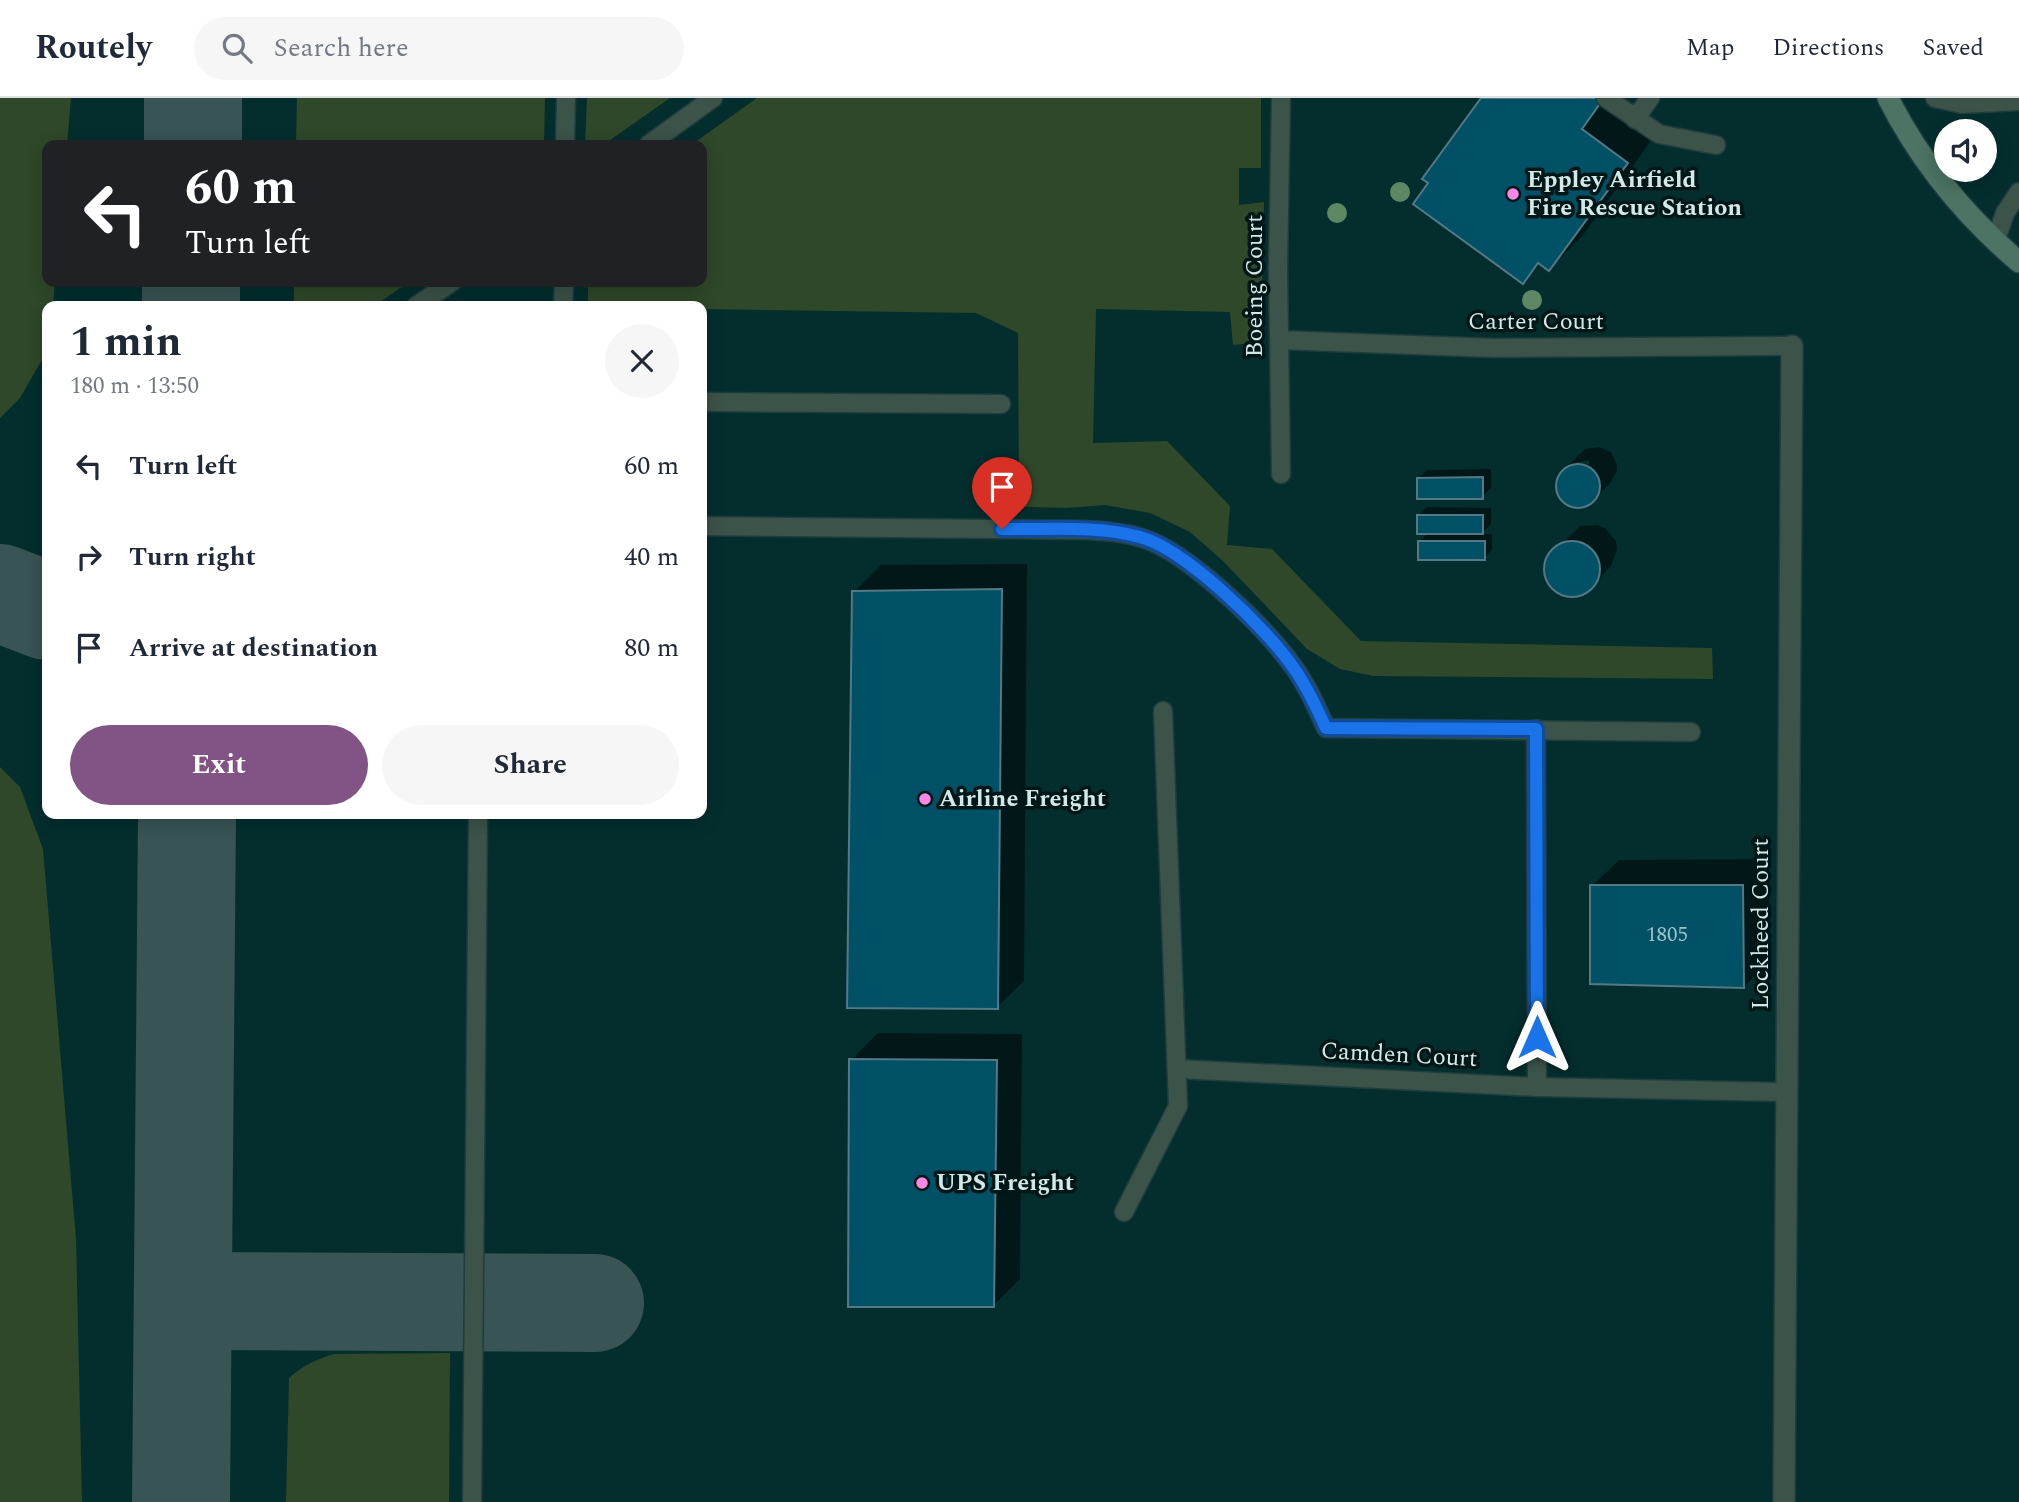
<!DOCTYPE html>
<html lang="en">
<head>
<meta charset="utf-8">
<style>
	body { margin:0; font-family:Spectral,serif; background:#f6f6f7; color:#1f2937; height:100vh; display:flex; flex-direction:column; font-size:26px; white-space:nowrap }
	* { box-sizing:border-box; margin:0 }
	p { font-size:23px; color:#747a83 }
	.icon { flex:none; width:38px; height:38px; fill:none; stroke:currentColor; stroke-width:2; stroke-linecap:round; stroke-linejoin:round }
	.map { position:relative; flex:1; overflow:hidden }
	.sheet { position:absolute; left:42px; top:203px; width:665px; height:518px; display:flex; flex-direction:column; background:#fff; border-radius:14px; box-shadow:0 4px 18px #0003 }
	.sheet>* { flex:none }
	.guide { position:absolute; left:42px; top:42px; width:665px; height:147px; border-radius:14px; box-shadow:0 4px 18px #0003; background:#202124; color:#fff; overflow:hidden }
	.buttons { position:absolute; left:1934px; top:21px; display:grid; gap:14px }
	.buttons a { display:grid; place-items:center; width:63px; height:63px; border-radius:50%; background:#fff; box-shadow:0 4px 18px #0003; font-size:35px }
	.pin { position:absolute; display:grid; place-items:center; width:60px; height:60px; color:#fff; margin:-72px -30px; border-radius:50% 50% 50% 0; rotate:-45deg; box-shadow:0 0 7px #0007 }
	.pin .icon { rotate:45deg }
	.me { position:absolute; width:77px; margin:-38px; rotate:0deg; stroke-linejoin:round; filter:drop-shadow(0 0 5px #0008) }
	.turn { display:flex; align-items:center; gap:24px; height:147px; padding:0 28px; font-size:32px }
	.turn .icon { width:91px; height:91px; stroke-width:2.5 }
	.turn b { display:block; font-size:49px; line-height:60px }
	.round { display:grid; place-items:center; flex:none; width:74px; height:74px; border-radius:37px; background:#f6f6f7 }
	.headline { display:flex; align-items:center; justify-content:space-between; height:119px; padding:0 28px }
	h1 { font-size:42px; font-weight:700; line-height:52px }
	.button { display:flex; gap:14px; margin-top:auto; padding:14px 28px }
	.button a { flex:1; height:80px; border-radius:42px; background:#825385; color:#fff; font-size:28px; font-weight:700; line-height:80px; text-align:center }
	.button a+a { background:#f6f6f7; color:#1f2937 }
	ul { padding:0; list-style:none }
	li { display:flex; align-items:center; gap:21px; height:91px; padding:0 28px }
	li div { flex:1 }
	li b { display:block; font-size:26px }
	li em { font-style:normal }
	header { display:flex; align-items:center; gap:42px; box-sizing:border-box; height:98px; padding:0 35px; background:#fff; border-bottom:2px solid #e0e1e3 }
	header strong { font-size:33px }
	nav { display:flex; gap:38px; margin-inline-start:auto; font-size:24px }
	.search { width:490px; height:63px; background:#f6f6f7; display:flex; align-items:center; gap:18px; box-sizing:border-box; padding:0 24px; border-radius:38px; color:#747a83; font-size:26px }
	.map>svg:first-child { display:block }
	.built { fill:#042e2e; fill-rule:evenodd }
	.green { fill:#2f4829 }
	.shadow { fill:#0007; fill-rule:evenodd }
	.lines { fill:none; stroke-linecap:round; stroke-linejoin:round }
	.taxiway { stroke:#385454; stroke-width:98 }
	.building { fill:#005166; stroke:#547885; stroke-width:2 }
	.service-casing { stroke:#1f3d3d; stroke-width:21 }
	.minor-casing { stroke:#1f3d3d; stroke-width:24 }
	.secondary-casing { stroke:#1f3d3d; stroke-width:24 }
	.service { stroke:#3b5349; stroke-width:18 }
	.minor { stroke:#3b5349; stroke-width:21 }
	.secondary { stroke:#4c7363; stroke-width:21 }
	.tree { fill:#5e8864 }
	.route-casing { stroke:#114b97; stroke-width:18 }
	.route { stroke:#1a73e8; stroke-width:12 }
	.poi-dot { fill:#fc86e4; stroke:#001717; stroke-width:2.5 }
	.labels { text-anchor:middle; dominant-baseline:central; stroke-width:7; stroke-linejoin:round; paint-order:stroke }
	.number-label { font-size:21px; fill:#9ec2c7 }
	.poi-label { font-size:24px; font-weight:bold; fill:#d3e8e7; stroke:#001717; text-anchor:start }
	.street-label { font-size:24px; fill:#d3e8e7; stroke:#001717 }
</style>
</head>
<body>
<header>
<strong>Routely</strong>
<div class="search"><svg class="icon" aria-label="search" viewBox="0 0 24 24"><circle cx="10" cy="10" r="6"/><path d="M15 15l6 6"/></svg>Search here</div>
<nav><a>Map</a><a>Directions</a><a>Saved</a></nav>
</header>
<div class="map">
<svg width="2019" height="1404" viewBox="0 0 2019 1404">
	<rect width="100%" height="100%" fill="#022121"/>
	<path class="built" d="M0,0H2019V1404H0ZM1946,33H1984V72H1946ZM47,47H702V184H47ZM47,208H702V716H47Z"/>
	<g class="green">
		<path d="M0,0H71L67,47H47V184H55L53,208H47V253L20,300L0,320Z"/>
		<path d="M297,0H545L544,47H296Z"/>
		<path d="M587,0H670L603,47H585Z"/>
		<path d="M757,0H1261V70H1239V107L1264,104L1261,238L1253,245L1233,247L1230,214L1096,211L1093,345L1167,343L1230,408L1227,447L1272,451L1361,543L1712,550L1713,581L1373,578L1340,571L1307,551L1223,463L1190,434L1150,415L1105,407L1067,410L997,408L999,395L1019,393L1018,235L976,215L702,211V208H588V184H702V47H691Z"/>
		<path d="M294,184H409L374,208H294Z"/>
		<path d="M0,669L20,689L43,751L76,1141L82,1404H0Z"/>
		<path d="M450,1255L449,1404H286L289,1280C302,1268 316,1261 334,1256Z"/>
	</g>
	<g class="shadow">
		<path d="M1483,0H1620L1661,29L1583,137L1549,171L1541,165L1523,183Z"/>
		<path d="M1599,349L1611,354L1617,366V373L1610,385L1592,404L1579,409L1572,408L1561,401L1557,388L1562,374L1585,351ZM1589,362V366L1573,369V365Z"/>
		<path d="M1491,371V390L1482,399L1419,380L1427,372Z"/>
		<path d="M1427,409L1491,410V426L1481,436H1492V452L1484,460L1420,443L1429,434L1418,418Z"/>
		<path d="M1597,427L1605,430L1616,443L1617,452L1611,468L1593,487L1578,496L1570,497L1554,490L1546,475L1550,458L1580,428Z"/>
		<path d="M1027,466L1024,883L997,909L854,494L881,467Z"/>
		<path d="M1769,761L1770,862L1744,889L1592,788L1619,762Z"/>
		<path d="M878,935L1022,936L1020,1181L994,1207L851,962Z"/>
	</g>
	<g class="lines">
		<g class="taxiway">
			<path d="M193,47V0"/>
			<path d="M191,208V184"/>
			<path d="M0,495L47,513"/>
			<path d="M183,1203L595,1205"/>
			<path d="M181,1404L187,716"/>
		</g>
	</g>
	<g class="building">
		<path d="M1481,0H1604L1582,31L1628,65L1549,173L1538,165L1523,186L1413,106L1428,85L1422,81Z"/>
		<circle cx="1578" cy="388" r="22"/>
		<path d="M1483,379V401H1417V380Z"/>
		<rect x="1417" y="417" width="66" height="19"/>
		<rect x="1418" y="443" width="67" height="19"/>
		<circle cx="1572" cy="471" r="28"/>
		<path d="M1002,491L998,911L847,910L852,493Z"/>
		<path d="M1590,787H1743L1744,890L1590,886Z"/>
		<path d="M849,961L997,962L994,1209H848Z"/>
	</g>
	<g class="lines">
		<defs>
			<g id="service">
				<path d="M1281,0L1278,170L1281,376"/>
				<path d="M1606,0L1659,36L1716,47"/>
				<path d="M1935,0L1962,6L2019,3"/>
				<path d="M1635,21L1650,0"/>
				<path d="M565,47L566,0"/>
				<path d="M648,47L713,0"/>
				<path d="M1995,144L2005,115L2019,94"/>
				<path d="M416,208L452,184"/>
				<path d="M563,208L564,184"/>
				<path d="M1280,242L1493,250L1792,248"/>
				<path d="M702,304L1001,306"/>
				<path d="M702,428L1084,432C1103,433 1123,434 1142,440C1188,454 1265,529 1293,568C1307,587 1316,608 1326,630L1691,634"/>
				<path d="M1536,631L1537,989"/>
				<path d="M1178,971L1537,989L1786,994"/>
				<path d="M1124,1114L1178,1008L1163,613"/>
				<path d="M472,1404L478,716"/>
			</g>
			<path id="minor" d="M1784,1404L1792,248"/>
			<path id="secondary" d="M1888,0C1920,63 1966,119 2019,164"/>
		</defs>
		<use href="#service" class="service-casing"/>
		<use href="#minor" class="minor-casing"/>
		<use href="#secondary" class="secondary-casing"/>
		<use href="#service" class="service"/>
		<use href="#minor" class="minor"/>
		<use href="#secondary" class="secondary"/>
	</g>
	<g class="tree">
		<circle cx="1400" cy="94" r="10"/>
		<circle cx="1337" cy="115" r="10"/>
		<circle cx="1532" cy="202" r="10"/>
	</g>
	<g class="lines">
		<defs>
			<path id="route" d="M1002,431C1047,432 1096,427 1140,439C1185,451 1266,530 1293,569C1307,588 1316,609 1326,630L1536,631L1537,939"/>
		</defs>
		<use href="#route" class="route-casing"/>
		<use href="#route" class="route"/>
	</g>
	<g class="poi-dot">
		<circle cx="1513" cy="96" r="7"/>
		<circle cx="925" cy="701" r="7"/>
		<circle cx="922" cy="1085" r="7"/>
	</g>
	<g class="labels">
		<g class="number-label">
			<text x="1667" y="837">1805</text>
		</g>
		<g class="poi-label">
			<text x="1527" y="82">Eppley Airfield<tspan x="1527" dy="28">Fire Rescue Station</tspan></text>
			<text x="939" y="701">Airline Freight</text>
			<text x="936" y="1085">UPS Freight</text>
		</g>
		<g class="street-label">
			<text transform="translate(1255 188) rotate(-90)">Boeing Court</text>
			<text x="1536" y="224">Carter Court</text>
			<text transform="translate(1761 826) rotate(-90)">Lockheed Court</text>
			<text transform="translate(1399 957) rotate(3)">Camden Court</text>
		</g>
	</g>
</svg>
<div class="buttons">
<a><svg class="icon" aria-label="sound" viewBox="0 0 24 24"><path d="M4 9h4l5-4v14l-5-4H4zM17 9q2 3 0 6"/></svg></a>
</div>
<div class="pin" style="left:1002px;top:431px;background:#d93025"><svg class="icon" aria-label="arrive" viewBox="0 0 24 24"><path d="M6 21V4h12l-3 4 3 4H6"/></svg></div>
<svg class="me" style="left:1537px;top:939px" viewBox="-20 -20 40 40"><path d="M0-17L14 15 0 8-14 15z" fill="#1a73e8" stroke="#fff" stroke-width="4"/></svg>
<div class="guide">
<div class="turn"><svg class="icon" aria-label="left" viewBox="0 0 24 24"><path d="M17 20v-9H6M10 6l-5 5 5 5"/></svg><div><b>60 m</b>Turn left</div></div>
</div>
<section class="sheet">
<div class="headline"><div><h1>1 min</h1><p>180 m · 13:50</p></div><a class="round"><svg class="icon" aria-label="close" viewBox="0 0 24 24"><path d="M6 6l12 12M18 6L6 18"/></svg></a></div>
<ul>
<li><svg class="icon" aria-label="left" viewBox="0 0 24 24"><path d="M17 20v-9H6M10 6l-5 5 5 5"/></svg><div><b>Turn left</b></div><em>60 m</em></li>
<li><svg class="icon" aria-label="right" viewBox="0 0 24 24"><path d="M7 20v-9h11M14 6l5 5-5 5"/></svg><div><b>Turn right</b></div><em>40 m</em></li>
<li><svg class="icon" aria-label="arrive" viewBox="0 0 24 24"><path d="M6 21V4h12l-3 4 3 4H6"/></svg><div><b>Arrive at destination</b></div><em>80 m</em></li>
</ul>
<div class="button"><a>Exit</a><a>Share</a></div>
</section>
</div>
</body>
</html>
